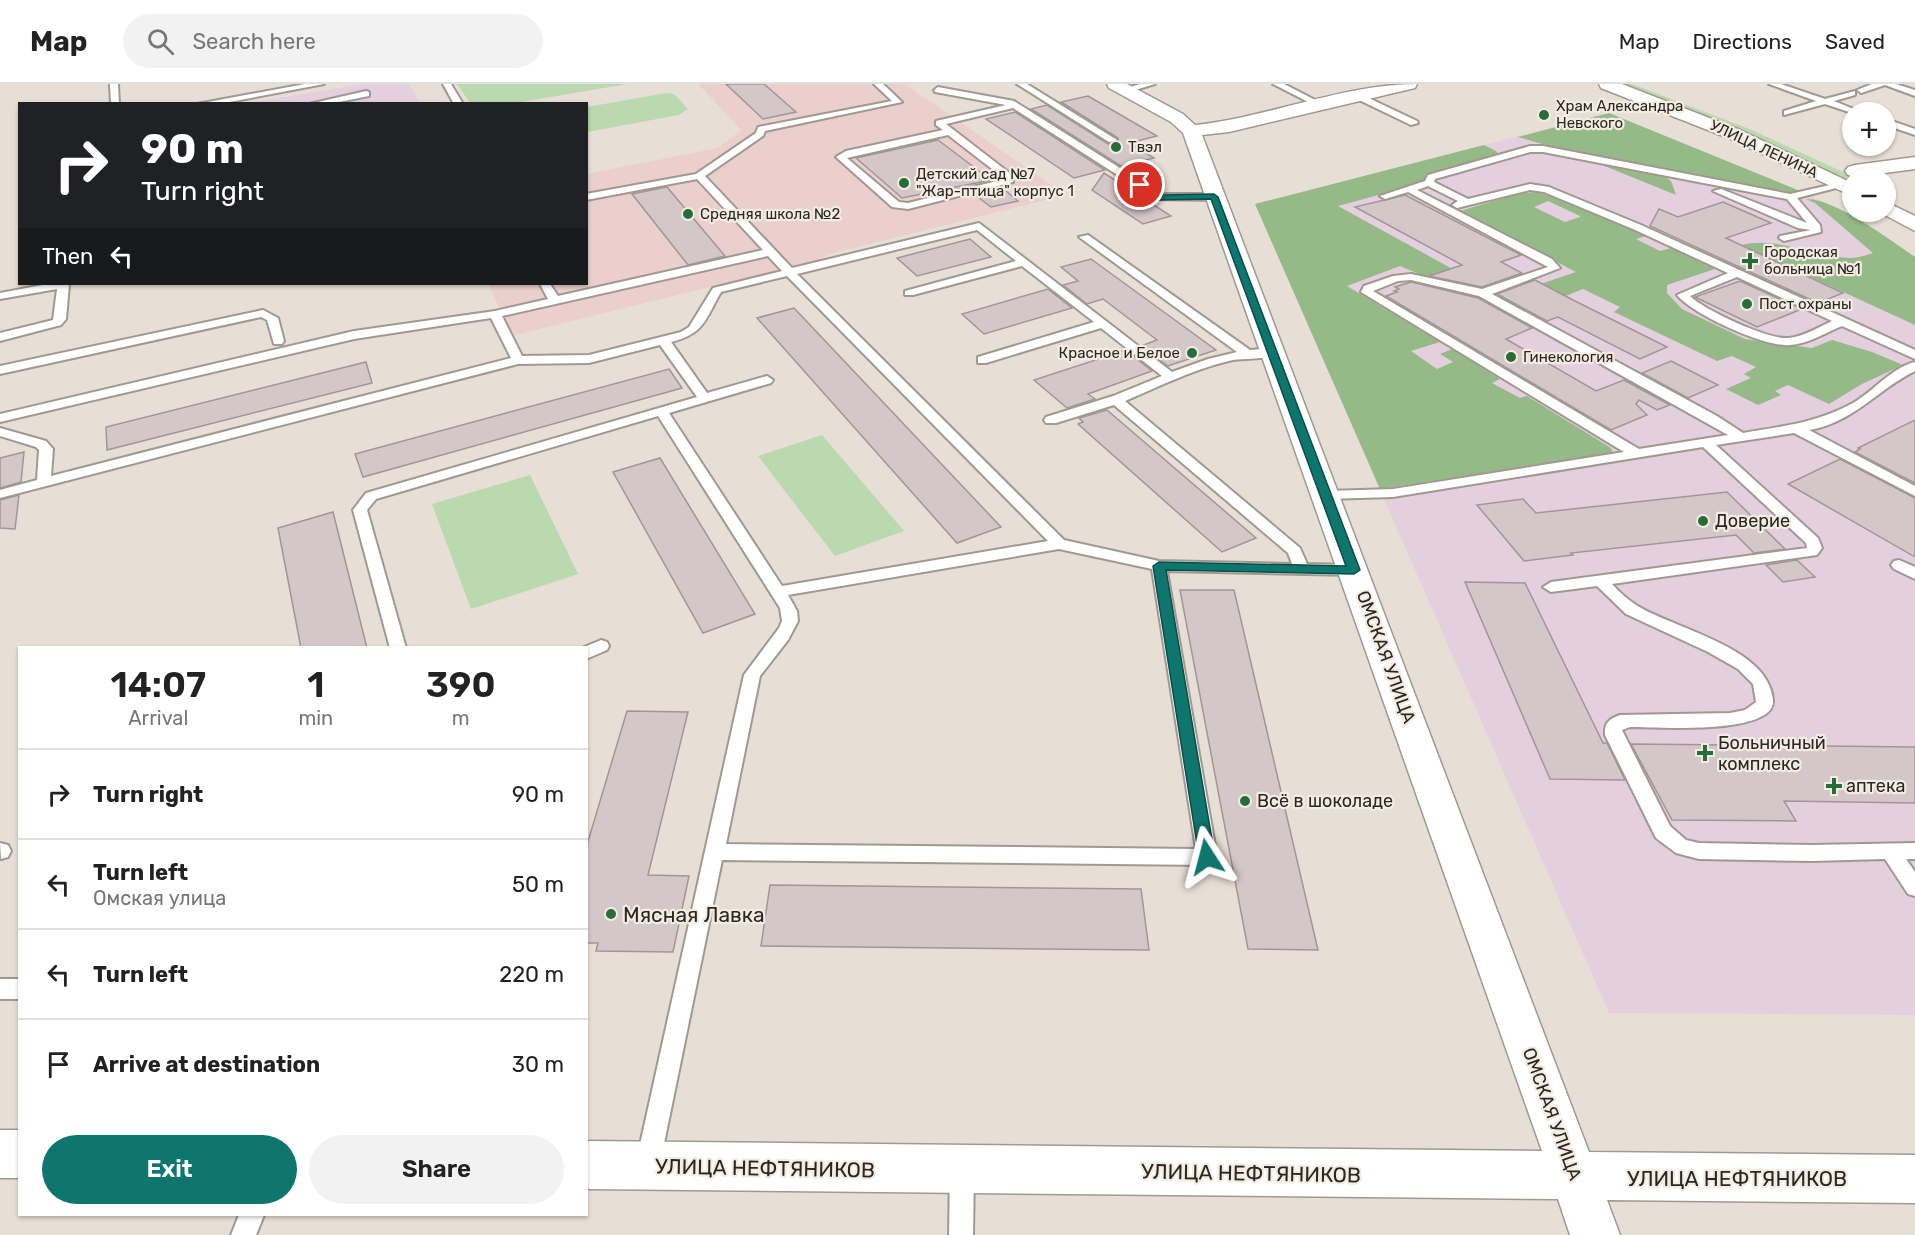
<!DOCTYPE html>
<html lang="en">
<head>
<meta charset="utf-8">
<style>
	body { margin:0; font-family:Rubik,sans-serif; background:#f2f2f2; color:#222; height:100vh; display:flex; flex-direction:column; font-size:22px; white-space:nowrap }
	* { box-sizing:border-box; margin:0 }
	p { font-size:20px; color:#767676 }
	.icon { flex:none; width:33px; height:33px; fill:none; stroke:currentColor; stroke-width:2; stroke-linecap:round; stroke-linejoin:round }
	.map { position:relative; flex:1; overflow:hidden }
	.sheet { position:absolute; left:18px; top:562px; width:570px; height:570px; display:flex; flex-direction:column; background:#fff; border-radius:0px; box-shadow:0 2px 4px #0004 }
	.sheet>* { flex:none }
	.hud { position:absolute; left:18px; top:18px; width:570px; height:183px; border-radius:0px; box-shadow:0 2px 4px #0004; background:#202124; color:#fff; overflow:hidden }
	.controls { position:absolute; left:1842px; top:18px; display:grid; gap:12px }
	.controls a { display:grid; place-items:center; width:54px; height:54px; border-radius:50%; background:#fff; box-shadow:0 2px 4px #0004; font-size:30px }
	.pin { position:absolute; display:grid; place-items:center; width:51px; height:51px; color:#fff; margin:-26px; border:3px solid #fff; border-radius:50%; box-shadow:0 2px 6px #0007 }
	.me { position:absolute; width:66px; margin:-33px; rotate:351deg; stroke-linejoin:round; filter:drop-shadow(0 0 4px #0008) }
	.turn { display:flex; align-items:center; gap:21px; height:126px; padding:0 24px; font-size:27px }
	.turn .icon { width:78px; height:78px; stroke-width:2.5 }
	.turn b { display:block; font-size:42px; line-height:51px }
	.then { display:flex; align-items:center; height:57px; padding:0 24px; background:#0003; gap:12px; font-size:22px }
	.eta { display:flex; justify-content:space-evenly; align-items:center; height:102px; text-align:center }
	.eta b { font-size:36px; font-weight:600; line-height:42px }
	.action { display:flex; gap:12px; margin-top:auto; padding:12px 24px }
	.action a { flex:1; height:69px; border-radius:36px; background:#0f766e; color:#fff; font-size:24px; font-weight:600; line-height:69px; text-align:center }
	.action a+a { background:#f2f2f2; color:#222 }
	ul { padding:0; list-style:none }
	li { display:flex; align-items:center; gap:18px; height:90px; padding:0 24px; border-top:2px solid #e0e0e0 }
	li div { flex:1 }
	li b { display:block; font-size:22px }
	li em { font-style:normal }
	header { display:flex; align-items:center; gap:36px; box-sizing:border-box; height:84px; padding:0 30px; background:#fff; border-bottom:2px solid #e0e0e0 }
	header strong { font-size:28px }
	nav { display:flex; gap:33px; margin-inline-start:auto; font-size:21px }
	.search { width:420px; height:54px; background:#f2f2f2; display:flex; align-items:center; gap:15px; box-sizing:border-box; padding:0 21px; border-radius:33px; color:#767676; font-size:22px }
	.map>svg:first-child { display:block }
	.education { fill:#eacfcc }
	.medical { fill:#e4cfde }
	.green { fill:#bad9ae }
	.forest { fill:#96b988; fill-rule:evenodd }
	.building { fill:#d4c7ca; stroke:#a29598; stroke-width:1.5 }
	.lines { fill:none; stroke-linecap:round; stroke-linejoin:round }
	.lane-casing { stroke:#a19990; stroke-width:4 }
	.street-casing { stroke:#a19990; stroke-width:3 }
	.secondary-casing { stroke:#a19990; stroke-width:3 }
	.primary-casing { stroke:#a19990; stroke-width:3 }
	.lane { fill:#fff; fill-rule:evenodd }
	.street { fill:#fff; fill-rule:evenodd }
	.secondary { fill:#fff; fill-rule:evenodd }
	.primary { fill:#fff; fill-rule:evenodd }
	.route { fill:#0f766e; stroke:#0a4d48; stroke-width:1.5 }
	.poi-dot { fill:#266d39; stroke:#f4ece2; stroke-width:2 }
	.labels { text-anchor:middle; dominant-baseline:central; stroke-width:4.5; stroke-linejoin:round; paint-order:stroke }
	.far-poi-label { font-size:15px; fill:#2a2723; stroke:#f4ece2; text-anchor:start }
	.far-street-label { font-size:15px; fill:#2a2723; stroke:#f4ece2 }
	.poi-label { font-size:18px; fill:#2a2723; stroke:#f4ece2; text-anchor:start }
	.street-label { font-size:18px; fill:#2a2723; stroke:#f4ece2 }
	.near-poi-label { font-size:21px; fill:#2a2723; stroke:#f4ece2; text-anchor:start }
	.near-street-label { font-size:21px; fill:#2a2723; stroke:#f4ece2 }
</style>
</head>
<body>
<header>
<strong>Map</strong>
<div class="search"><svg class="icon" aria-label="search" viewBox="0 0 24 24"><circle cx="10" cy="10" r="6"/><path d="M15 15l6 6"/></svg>Search here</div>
<nav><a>Map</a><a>Directions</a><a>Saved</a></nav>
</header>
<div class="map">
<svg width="1915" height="1151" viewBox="0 0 1915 1151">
	<rect width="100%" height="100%" fill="#e7dfd5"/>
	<path class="education" d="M698,0H905L1066,111L829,170L816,177L511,252L489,200H586L587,90L718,64L741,46Z"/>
	<g class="medical">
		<path d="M361,0H409L420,19L244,20Z"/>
		<path d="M1609,29L1814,113L1879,148L1915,173V931L1609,929L1255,120Z"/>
	</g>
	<g class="green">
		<path d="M457,0H627L516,19H470Z"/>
		<path d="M1619,0H1632L1752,46L1856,94H1852V99L1744,48Z"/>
		<path d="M666,9L674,10L688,25L679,31L587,48V23Z"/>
		<path d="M822,351L904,447L835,472L758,372Z"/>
		<path d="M530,391L578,490L471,525L432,420Z"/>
	</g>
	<g class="forest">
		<path d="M1609,29L1800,107L1781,109L1573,69L1518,53Z"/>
		<path d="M1484,61L1496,67L1499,72L1428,93L1426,98L1338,122L1478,199H1456L1447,194L1434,196L1400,182L1347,202L1440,258L1411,267L1437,285L1453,278L1440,270L1452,265L1500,295L1492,299L1520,314L1527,312L1611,364L1613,369L1380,405L1255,120Z"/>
		<path d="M1602,81L1664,92L1671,97L1676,111Z"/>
		<path d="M1536,108L1561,115L1646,152L1636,155L1660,167L1671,164L1715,185L1667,201V209L1682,225L1745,255L1812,264L1832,256L1872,268L1903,281L1862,300L1829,320L1788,301L1775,307L1781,311L1758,321L1726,305L1751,294L1744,290L1756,283L1732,272L1717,277L1614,228L1620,223L1583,205L1536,224L1544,228L1533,232L1499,214L1576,188L1460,127L1518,110ZM1548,117L1580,132V133L1565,138L1534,123Z"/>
		<path d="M1806,115C1834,114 1890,156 1915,173V241L1741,161C1778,152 1813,173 1850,174C1858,174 1866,171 1873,169L1815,119Z"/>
	</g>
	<g class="building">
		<path d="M726,0H764L796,28L763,35Z"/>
		<path d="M1088,12L1157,52L1129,59L1154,74L1121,82L1031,25L1047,21L1108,60L1118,58V54L1061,18Z"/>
		<path d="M1015,28L1105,86L1074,94L986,35Z"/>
		<path d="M938,56L991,96L902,114L856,74Z"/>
		<path d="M1104,89L1171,132L1143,140L1092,106Z"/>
		<path d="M667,103L725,172L688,181L632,110Z"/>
		<path d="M1001,103L1018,117L991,123L974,110Z"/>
		<path d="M1405,111L1521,171L1501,178L1522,189L1482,203L1429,192L1462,181L1355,123Z"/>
		<path d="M1723,118L1771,139L1726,154L1843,209L1818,219L1650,142L1659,125L1678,133Z"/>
		<path d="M970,155L991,173L917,192L897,174Z"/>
		<path d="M1091,175L1216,266L1168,282L1141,262L1157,256L1103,215L1087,220L1063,201L1078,197L1061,183Z"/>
		<path d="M1535,196L1571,215L1667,263L1640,275L1558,233L1547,237L1497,210Z"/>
		<path d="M1740,197L1802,225L1757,243L1695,213Z"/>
		<path d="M1411,198L1478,214L1532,244L1506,255L1596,307L1624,296L1670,321L1657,326L1639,316L1636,320L1647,331L1611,346L1386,212L1397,208L1394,207L1399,205L1395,203Z"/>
		<path d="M1048,205L1072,224L984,250L962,230Z"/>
		<path d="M794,224L1001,443L957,459L757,234Z"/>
		<path d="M1126,266L1152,287L1088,310L1095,315L1067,324L1034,296Z"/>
		<path d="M1671,277L1718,301L1688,314L1642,289Z"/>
		<path d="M366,278L372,299L107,366L106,343Z"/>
		<path d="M669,285L682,304L363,393L355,370Z"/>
		<path d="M1107,326L1256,454L1222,468L1078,340L1083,338L1079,334Z"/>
		<path d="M1915,336V399L1855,368L1860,365L1858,364Z"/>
		<path d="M24,368L21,398L0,404V374Z"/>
		<path d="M660,374L755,530L703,549L613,388Z"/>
		<path d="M1840,375L1915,414V473L1788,400Z"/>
		<path d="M1727,408L1785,465L1754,469L1736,451L1571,469L1573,471L1524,477L1477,421L1523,415L1536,429Z"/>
		<path d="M19,411L15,445L0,444V416Z"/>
		<path d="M333,428L367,564H301L278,444Z"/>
		<path d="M1797,476L1815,493L1783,498L1766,481Z"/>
		<path d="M1465,498L1525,499L1603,659H1607L1625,696L1550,695Z"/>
		<path d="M1180,506H1234L1318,866L1248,865Z"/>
		<path d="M627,627L688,628L648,791L689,792L673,868L596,867L598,859H586V764Z"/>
		<path d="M1631,660L1915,663V719L1784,717L1796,737L1672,736Z"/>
		<path d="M770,801L1141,805L1149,866L761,862Z"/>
	</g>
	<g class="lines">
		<defs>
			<g id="lane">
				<path d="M110,0H118L119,20H111Z"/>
				<path d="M305,0H324L219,20H197Z"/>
				<path d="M443,0H451L463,20H454Z"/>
				<path d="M874,0H883L902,18L765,47L763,52L705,92L792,184L979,139L1172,288L1208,275L1237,268L1079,153L1088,151L1250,266L1272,264L1278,268C1269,276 1246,274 1233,276C1196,284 1160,302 1125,317L1300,464L1307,480L1354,481L1362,486L1354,491L1167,487L1217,773L1214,779L1207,781L722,776L660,1079L656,1087L648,1091L640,1087L636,1079L744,591L779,544L782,537L780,524L658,332L376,415L367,426L406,564H390L353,426L366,409L697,313L660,261L589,279L518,280L0,414V406L37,396L39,366L36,363L0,352V344L46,357L53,365L51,392L511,274L491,234L354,255L0,338V330L354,247L495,227L548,215L540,200H550L558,212L763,166L697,95L586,116V110L696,90L756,49L758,43L892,17ZM977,146L1016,177L905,207V211H913L1022,182L1094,238L978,273V279H986L1101,244L1162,292L1113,312L1046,333L1044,336L1046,339H1056L1114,321L1288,469L1292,480L1159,477L1064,456L797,190ZM768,172L782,187L713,204L689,243L681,248L589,271L522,272L502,232ZM787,192L1048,457L782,502L669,329L771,299L773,296L767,292L707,309L671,258C704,250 705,236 721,208ZM1059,465L1152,485L1196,765L726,760L760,592L788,556L798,537L797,527L788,511Z"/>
				<path d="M1017,0H1027L1117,56L1109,58Z"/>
				<path d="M1140,0H1155L1125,9L1121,6Z"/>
				<path d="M1273,0H1284L1325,21L1318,23Z"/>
				<path d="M1769,0H1781L1825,15L1855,7V11L1834,17L1861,28L1852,29L1825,20L1784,31V27L1816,17Z"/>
				<path d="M1872,0H1896L1915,6V12L1885,1L1861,9L1857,6Z"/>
				<path d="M938,3L1014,17L1161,110H1214L1219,113L1214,116L1155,115L1013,24L946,40L1012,91L1013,98L908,125L892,123L836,73L846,67L943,46L936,41V37L1006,21L935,8L934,6ZM948,51L1005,95L908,119L899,118L847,74Z"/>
				<path d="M366,7L369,8V12L329,20H309Z"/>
				<path d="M1358,9L1417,37L1418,39L1411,41L1355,14L1354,12Z"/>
				<path d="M1886,35L1915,45V51L1886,41Z"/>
				<path d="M1530,62H1543L1790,110L1843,98L1848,101L1797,114L1820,141L1821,148L1784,157L1779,154L1780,152L1811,146L1798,144L1713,107L1721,105L1807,139L1787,115L1543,68H1530L1435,95L1434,98L1468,115L1530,100L1549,103L1641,141L1915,266V275L1842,242C1825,249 1808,260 1790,261C1766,264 1692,230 1677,211L1728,189L1633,145L1544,108L1530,106L1457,124L1452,121L1458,117L1428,102L1417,106L1552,175L1560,184L1492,210L1717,332L1743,349C1783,342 1817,339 1853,319C1874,307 1891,284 1915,278V287C1878,305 1853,339 1809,346L1915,402V412L1794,349L1716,361L1818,454L1822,464L1817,471L1612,500C1619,508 1627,515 1636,521C1674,545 1769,563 1773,616C1776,652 1654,643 1630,643L1622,646L1670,742L1686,756L1699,759L1812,761L1915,759V775H1906L1915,788V812L1908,810L1885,775L1812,777L1699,775L1676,769L1656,754L1605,651C1604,639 1609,635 1620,631L1730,629L1745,626L1756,618L1753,600L1738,585L1708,568L1626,530L1597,502L1551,508L1543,503L1551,498L1807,464L1806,459L1703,363L1393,413L1326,415L1319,411L1326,407L1393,405L1624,368L1361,208L1364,202L1393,192L1411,190L1482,205L1548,183L1408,108L1385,115L1380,112L1425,97L1428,91ZM1737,193L1832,237C1819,243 1803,253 1788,254C1769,256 1704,226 1690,212ZM1411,196L1479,212L1728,351L1639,365L1373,207L1398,197Z"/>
				<path d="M48,200H69L66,235L61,241L0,257V249L53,236L57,205L0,215V209Z"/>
				<path d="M263,226L278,234L284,257L282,260H274L267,236L261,233L0,290V282Z"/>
				<path d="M1899,476L1915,483V495L1894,485L1891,481L1894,477Z"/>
				<path d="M601,556L607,558L609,562L607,566L586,575V564H582Z"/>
				<path d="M0,759L8,761L11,767L8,773L1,775Z"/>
				<rect x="0" y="895" width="20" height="20"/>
				<path d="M962,1075L970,1079L974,1087L973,1151H949L950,1087L954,1079Z"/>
				<path d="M239,1131H264L256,1151H231Z"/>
			</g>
			<path id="street" d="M1915,73V85L1855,93L1848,91L1845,87L1848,83L1855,81Z"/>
			<g id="secondary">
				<path d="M1107,0H1127L1183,30L1195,41C1270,33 1343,0 1417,0L1415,4L1229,48L1202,51L1589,1068L1915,1071V1119L1607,1116L1620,1151H1570L1558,1115L586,1105V1057L1542,1067L1183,49L1171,38L1109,4Z"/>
				<rect x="0" y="1046" width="20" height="48"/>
			</g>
			<g id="primary">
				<path d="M1599,0H1622L1740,46L1852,99V112L1728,54L1601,4Z"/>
				<path d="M1886,118L1915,132V147L1879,128H1886Z"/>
			</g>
		</defs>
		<use href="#lane" class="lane-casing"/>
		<use href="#street" class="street-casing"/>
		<use href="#secondary" class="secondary-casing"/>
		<use href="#primary" class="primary-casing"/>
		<use href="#lane" class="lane"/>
		<use href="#street" class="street"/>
		<use href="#secondary" class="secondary"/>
		<use href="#primary" class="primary"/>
	</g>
	<path class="route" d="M1137,99H1143L1161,111L1214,110L1218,113L1360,486L1354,490L1166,486L1215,773L1213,778L1207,780L1202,778L1199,773L1153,482L1159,478L1346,482L1211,115L1159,116L1137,103Z"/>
	<g class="poi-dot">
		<circle cx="1544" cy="31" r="6"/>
		<circle cx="1116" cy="63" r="6"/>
		<circle cx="904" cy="99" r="6"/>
		<circle cx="688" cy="130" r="6"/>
		<path d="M1747 168h6v6h6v6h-6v6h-6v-6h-6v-6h6z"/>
		<circle cx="1747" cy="220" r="6"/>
		<circle cx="1192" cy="269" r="6"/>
		<circle cx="1511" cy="273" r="6"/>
		<circle cx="1703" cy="437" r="6"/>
		<path d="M1702 660h6v6h6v6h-6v6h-6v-6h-6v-6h6z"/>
		<path d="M1831 693h6v6h6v6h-6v6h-6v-6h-6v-6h6z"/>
		<circle cx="1245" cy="717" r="6"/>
		<circle cx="611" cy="830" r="6"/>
	</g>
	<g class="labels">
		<g class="far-poi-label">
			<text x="1556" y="22">Храм Александра<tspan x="1556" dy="17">Невского</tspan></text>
			<text x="1128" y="63">Твэл</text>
			<text x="916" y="90">Детский сад №7<tspan x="916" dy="17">"Жар-птица" корпус 1</tspan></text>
			<text x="700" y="130">Средняя школа №2</text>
			<text x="1764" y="168">Городская<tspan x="1764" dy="17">больница №1</tspan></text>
			<text x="1759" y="220">Пост охраны</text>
			<text x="1180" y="269" text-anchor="end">Красное и Белое</text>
			<text x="1523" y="273">Гинекология</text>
		</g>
		<g class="far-street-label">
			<text transform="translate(1764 65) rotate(25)">УЛИЦА ЛЕНИНА</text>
		</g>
		<g class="poi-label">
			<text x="1715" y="437">Доверие</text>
			<text x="1718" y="659">Больничный<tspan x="1718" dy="21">комплекс</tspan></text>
			<text x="1846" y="702">аптека</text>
			<text x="1257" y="717">Всё в шоколаде</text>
		</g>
		<g class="street-label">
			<text transform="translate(1386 573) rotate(70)">ОМСКАЯ УЛИЦА</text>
			<text transform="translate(1552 1030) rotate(70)">ОМСКАЯ УЛИЦА</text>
		</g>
		<g class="near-poi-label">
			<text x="623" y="830">Мясная Лавка</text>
		</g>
		<g class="near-street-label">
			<text transform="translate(765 1084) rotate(1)">УЛИЦА НЕФТЯНИКОВ</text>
			<text transform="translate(1251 1089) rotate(1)">УЛИЦА НЕФТЯНИКОВ</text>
			<text x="1737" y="1094">УЛИЦА НЕФТЯНИКОВ</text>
		</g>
	</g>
</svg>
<div class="controls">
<a>+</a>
<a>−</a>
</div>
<div class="pin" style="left:1140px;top:101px;background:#d93025"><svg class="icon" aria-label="arrive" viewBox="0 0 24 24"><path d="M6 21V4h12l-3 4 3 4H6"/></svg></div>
<svg class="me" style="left:1207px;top:773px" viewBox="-20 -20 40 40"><path d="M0-17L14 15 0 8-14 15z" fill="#0f766e" stroke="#fff" stroke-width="4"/></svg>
<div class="hud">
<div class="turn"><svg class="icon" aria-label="right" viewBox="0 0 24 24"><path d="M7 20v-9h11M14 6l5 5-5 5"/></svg><div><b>90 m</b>Turn right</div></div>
<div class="then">Then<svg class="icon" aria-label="left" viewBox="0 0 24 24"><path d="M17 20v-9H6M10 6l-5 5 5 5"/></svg></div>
</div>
<section class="sheet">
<div class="eta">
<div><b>14:07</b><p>Arrival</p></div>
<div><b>1</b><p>min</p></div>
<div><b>390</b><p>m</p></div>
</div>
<ul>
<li><svg class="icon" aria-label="right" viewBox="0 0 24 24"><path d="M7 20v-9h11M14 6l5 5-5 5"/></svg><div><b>Turn right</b></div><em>90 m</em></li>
<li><svg class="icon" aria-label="left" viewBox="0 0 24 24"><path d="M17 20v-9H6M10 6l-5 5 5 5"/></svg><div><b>Turn left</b><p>Омская улица</p></div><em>50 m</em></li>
<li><svg class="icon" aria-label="left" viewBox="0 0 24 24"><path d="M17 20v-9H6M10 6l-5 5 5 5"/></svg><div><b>Turn left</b></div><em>220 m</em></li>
<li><svg class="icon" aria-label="arrive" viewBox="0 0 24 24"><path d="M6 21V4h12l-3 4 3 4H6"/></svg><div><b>Arrive at destination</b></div><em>30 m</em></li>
</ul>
<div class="action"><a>Exit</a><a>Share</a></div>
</section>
</div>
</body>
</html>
